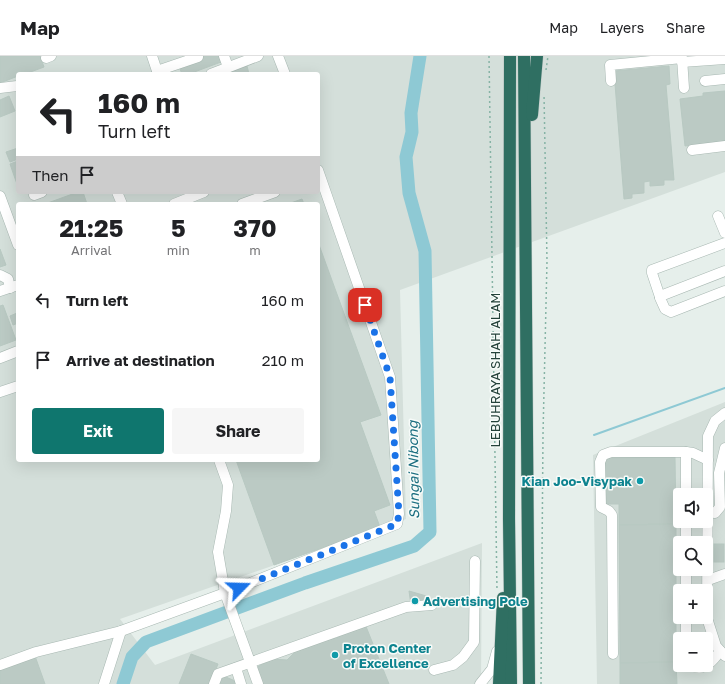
<!DOCTYPE html>
<html lang="en">
<head>
<meta charset="utf-8">
<style>
	body { margin:0; font-family:"Golos Text",sans-serif; background:#f6f6f6; color:#202124; height:100vh; display:flex; flex-direction:column; font-size:15px; white-space:nowrap }
	* { box-sizing:border-box; margin:0 }
	p { font-size:13px; color:#757577 }
	.icon { flex:none; width:22px; height:22px; fill:none; stroke:currentColor; stroke-width:2; stroke-linecap:round; stroke-linejoin:round }
	.map { position:relative; flex:1; overflow:hidden }
	.drawer { position:absolute; left:16px; top:146px; width:304px; height:260px; display:flex; flex-direction:column; background:#fff; border-radius:4px; box-shadow:0 4px 16px #0002 }
	.drawer>* { flex:none }
	.top-card { position:absolute; left:16px; top:16px; width:304px; height:122px; border-radius:4px; box-shadow:0 4px 16px #0002; background:#fff; color:#202124; overflow:hidden }
	.buttons { position:absolute; left:673px; top:432px; display:grid; gap:8px }
	.buttons a { display:grid; place-items:center; width:40px; height:40px; border-radius:4px; background:#fff; box-shadow:0 4px 16px #0002; font-size:20px }
	.pin { position:absolute; display:grid; place-items:center; width:34px; height:34px; color:#fff; margin:-17px; border-radius:8px; box-shadow:0 2px 6px #0006 }
	.me { position:absolute; width:44px; margin:-22px; rotate:68deg; stroke-linejoin:round; filter:drop-shadow(0 0 3px #0008) }
	.turn { display:flex; align-items:center; gap:14px; height:84px; padding:0 16px; font-size:18px }
	.turn .icon { width:52px; height:52px; stroke-width:2.5 }
	.turn b { display:block; font-size:28px; line-height:34px }
	.then { display:flex; align-items:center; height:38px; padding:0 16px; background:#0003; gap:8px; font-size:15px }
	.eta { display:flex; justify-content:space-evenly; align-items:center; height:68px; text-align:center }
	.eta b { font-size:24px; font-weight:700; line-height:28px }
	.action { display:flex; gap:8px; margin-top:auto; padding:8px 16px }
	.action a { flex:1; height:46px; border-radius:4px; background:#0f766e; color:#fff; font-size:16px; font-weight:700; line-height:46px; text-align:center }
	.action a+a { background:#f6f6f6; color:#202124 }
	ul { padding:0; list-style:none }
	li { display:flex; align-items:center; gap:12px; height:60px; padding:0 16px }
	li div { flex:1 }
	li b { display:block; font-size:15px }
	li em { font-style:normal }
	header { display:flex; align-items:center; gap:24px; box-sizing:border-box; height:56px; padding:0 20px; background:#fff; border-bottom:1px solid #e0e0e0 }
	header strong { font-size:19px }
	nav { display:flex; gap:22px; margin-inline-start:auto; font-size:14px }
	.map>svg:first-child { display:block }
	.built { fill:#d4dfda; fill-rule:evenodd }
	.lines { fill:none; stroke-linecap:round; stroke-linejoin:round }
	.stream { stroke:#8ec9d4; stroke-width:2 }
	.river { stroke:#8ec9d4; stroke-width:13 }
	.building { fill:#bbcac4; stroke:#b8c9c2 }
	.minor-casing { stroke:#a8b8b2; stroke-width:11 }
	.highway-casing { stroke:#c2cac8; stroke-width:13 }
	.path { stroke:#86b3a5; stroke-width:1.5; stroke-dasharray:2 3; stroke-linecap:butt }
	.minor { stroke:#fff; stroke-width:10 }
	.highway { stroke:#2f6f62; stroke-width:12 }
	.route { stroke:#1a73e8; stroke-width:7; stroke-dasharray:0 12.6 }
	.culture-dot { fill:#0f9aa8; stroke:#f7fbf9; stroke-width:1.5 }
	.labels { text-anchor:middle; dominant-baseline:central; stroke-width:3; stroke-linejoin:round; paint-order:stroke }
	.street-label { font-size:13px; fill:#24423a; stroke:#f7fbf9 }
	.culture-label { font-size:13px; font-weight:bold; fill:#0d838f; stroke:#f7fbf9; text-anchor:start }
	.water-label { font-size:14px; font-style:italic; fill:#1c6f80; stroke:#f7fbf9 }
</style>
</head>
<body>
<header>
<strong>Map</strong>
<nav><a>Map</a><a>Layers</a><a>Share</a></nav>
</header>
<div class="map">
<svg width="725" height="628" viewBox="0 0 725 628">
	<rect width="100%" height="100%" fill="#e6efeb"/>
	<g class="built">
		<path d="M0,0H725V116L400,234L406,463L120,563L155,609L482,487L481,628H0ZM18,18H318V136H18ZM18,148H318V404H18Z"/>
		<path d="M725,346V628H597L593,399ZM680,439H706V465H680ZM680,487H706V513H680ZM680,535H706V561H680ZM680,583H706V609H680Z"/>
	</g>
	<g class="lines">
		<path class="stream" d="M594,379L725,332"/>
		<path class="river" d="M123,628L132,601L146,586L305,527L414,490L430,476L425,195L409,137L406,101L412,76L411,57L420,0"/>
	</g>
	<g class="building">
		<path d="M0,0H40L44,11L25,18H18V20L0,27Z"/>
		<path d="M200,0H219L221,6L189,18H182L180,13L202,5Z"/>
		<path d="M247,10L249,18H225Z"/>
		<path d="M669,10L670,28L666,29L674,124H664V129L650,130V125L644,126V137L632,138V142L624,143L614,15Z"/>
		<path d="M725,35V85L685,90L680,43L703,40V37Z"/>
		<path d="M9,40L15,55L0,61V44Z"/>
		<path d="M18,92V103L10,106L6,96Z"/>
		<path d="M18,105V131L10,108Z"/>
		<path d="M78,136H83L87,148H45Z"/>
		<path d="M302,143L304,148H288Z"/>
		<path d="M318,186L381,359L360,366L390,449L374,455L380,471L274,509L236,404H318Z"/>
		<path d="M0,193L6,209L0,211Z"/>
		<path d="M3,249L16,284L0,290V250Z"/>
		<path d="M17,257L18,267L13,269L10,260Z"/>
		<path d="M675,401L676,468L619,469V448H605V402Z"/>
		<path d="M676,468V606L620,607L619,469Z"/>
		<rect x="714" y="488" width="10" height="18"/>
		<path d="M409,535L430,541L411,549Z"/>
		<path d="M365,568L389,628H261L256,613L259,610L273,603L287,604L296,595L316,586L337,582L352,570Z"/>
		<path d="M191,598L218,608L210,628H179Z"/>
		<path d="M35,600L45,628H0V612Z"/>
		<path d="M676,606L677,628H620V607Z"/>
		<path d="M221,619L240,627L239,628H217Z"/>
	</g>
	<g class="lines">
		<defs>
			<g id="minor">
				<path d="M152,0L158,18"/>
				<path d="M224,0L228,11"/>
				<path d="M278,0L285,18"/>
				<path d="M46,2L51,0"/>
				<path d="M682,6L725,3"/>
				<path d="M157,15L198,1"/>
				<path d="M211,18L258,0"/>
				<path d="M611,25L610,9L682,2L684,32"/>
				<path d="M705,25L725,23"/>
				<path d="M0,32L17,30"/>
				<path d="M692,94L725,90"/>
				<path d="M117,136L122,148"/>
				<path d="M34,139L42,136"/>
				<path d="M0,140L18,189"/>
				<path d="M174,148L204,136"/>
				<path d="M242,148L275,136"/>
				<path d="M718,160L725,177"/>
				<path d="M725,215L663,239L660,242L665,253L671,256L725,235"/>
				<path d="M0,219L8,223L10,232"/>
				<path d="M0,235L18,229"/>
				<path d="M660,241L652,217V214L725,187"/>
				<path d="M0,302L18,295"/>
				<path d="M0,336L18,330"/>
				<path d="M725,357L715,365L708,380L707,562L716,590L725,600"/>
				<path d="M219,404L228,429L226,455L218,496L225,537L258,628"/>
				<path d="M686,439V396"/>
				<path d="M708,456L715,457L720,451L719,417L725,392"/>
				<path d="M686,487V465"/>
				<path d="M708,524L725,518"/>
				<path d="M686,535V513"/>
				<path d="M686,583V561"/>
				<path d="M613,598L612,459L609,455L601,451L600,406L603,399L611,396H686L693,397L708,404"/>
				<path d="M0,609L36,596L121,575L225,537L397,468L399,458L390,321L318,114"/>
				<path d="M691,609C703,617 714,604 720,595"/>
				<path d="M236,612L241,628"/>
				<path d="M434,614L453,609L463,601L474,586L475,505"/>
				<path d="M104,628L121,575"/>
				<path d="M214,628L218,618L406,551L432,549"/>
				<path d="M480,628L492,613L497,595"/>
			</g>
			<g id="highway">
				<path d="M510,0L509,463L511,628"/>
				<path d="M524,0L529,628"/>
				<path d="M532,59L537,0"/>
				<path d="M499,628L503,542"/>
			</g>
		</defs>
		<use href="#minor" class="minor-casing"/>
		<use href="#highway" class="highway-casing"/>
		<g class="path">
			<path d="M489,0L497,535"/>
			<path d="M546,14L548,0"/>
			<path d="M541,628L543,378L547,205L544,38"/>
		</g>
		<use href="#minor" class="minor"/>
		<use href="#highway" class="highway"/>
	</g>
	<g class="lines">
		<path class="route" d="M239,532L397,468L399,458L390,321L365,249"/>
	</g>
	<g class="culture-dot">
		<circle cx="640" cy="425" r="4"/>
		<circle cx="415" cy="545" r="4"/>
		<circle cx="335" cy="599" r="4"/>
	</g>
	<g class="labels">
		<g class="street-label">
			<text transform="translate(495 314) rotate(-90)">LEBUHRAYA SHAH ALAM</text>
		</g>
		<g class="culture-label">
			<text x="632" y="425" text-anchor="end">Kian Joo-Visypak</text>
			<text x="423" y="545">Advertising Pole</text>
			<text x="343" y="592">Proton Center<tspan x="343" dy="15">of Excellence</tspan></text>
		</g>
		<g class="water-label">
			<text transform="translate(413 414) rotate(-91)">Sungai Nibong</text>
		</g>
	</g>
</svg>
<div class="buttons">
<a><svg class="icon" aria-label="sound" viewBox="0 0 24 24"><path d="M4 9h4l5-4v14l-5-4H4zM17 9q2 3 0 6"/></svg></a>
<a><svg class="icon" aria-label="search" viewBox="0 0 24 24"><circle cx="10" cy="10" r="6"/><path d="M15 15l6 6"/></svg></a>
<a>+</a>
<a>−</a>
</div>
<div class="pin" style="left:365px;top:249px;background:#d93025"><svg class="icon" aria-label="arrive" viewBox="0 0 24 24"><path d="M6 21V4h12l-3 4 3 4H6"/></svg></div>
<svg class="me" style="left:239px;top:532px" viewBox="-20 -20 40 40"><path d="M0-17L14 15 0 8-14 15z" fill="#1a73e8" stroke="#fff" stroke-width="4"/></svg>
<div class="top-card">
<div class="turn"><svg class="icon" aria-label="left" viewBox="0 0 24 24"><path d="M17 20v-9H6M10 6l-5 5 5 5"/></svg><div><b>160 m</b>Turn left</div></div>
<div class="then">Then<svg class="icon" aria-label="arrive" viewBox="0 0 24 24"><path d="M6 21V4h12l-3 4 3 4H6"/></svg></div>
</div>
<section class="drawer">
<div class="eta">
<div><b>21:25</b><p>Arrival</p></div>
<div><b>5</b><p>min</p></div>
<div><b>370</b><p>m</p></div>
</div>
<ul>
<li><svg class="icon" aria-label="left" viewBox="0 0 24 24"><path d="M17 20v-9H6M10 6l-5 5 5 5"/></svg><div><b>Turn left</b></div><em>160 m</em></li>
<li><svg class="icon" aria-label="arrive" viewBox="0 0 24 24"><path d="M6 21V4h12l-3 4 3 4H6"/></svg><div><b>Arrive at destination</b></div><em>210 m</em></li>
</ul>
<div class="action"><a>Exit</a><a>Share</a></div>
</section>
</div>
</body>
</html>
